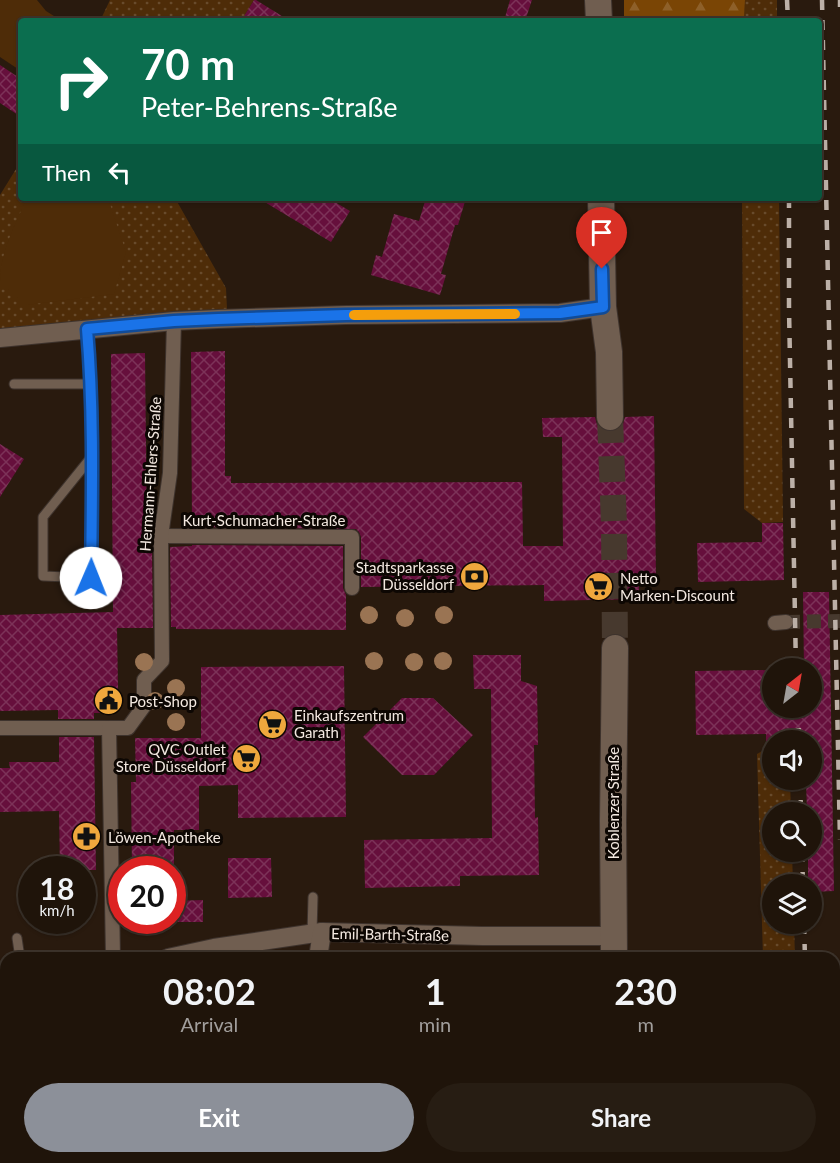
<!DOCTYPE html>
<html lang="en">
<head>
<meta charset="utf-8">
<style>
	body { margin:0; font-family:Lato,sans-serif; background:#271d13; color:#f1f3f6; height:100vh; display:flex; flex-direction:column; font-size:22px; white-space:nowrap }
	* { box-sizing:border-box; margin:0 }
	p { font-size:20px; color:#a19e9c }
	.icon { flex:none; width:33px; height:33px; fill:none; stroke:currentColor; stroke-width:2; stroke-linecap:round; stroke-linejoin:round }
	.map { position:relative; flex:1; overflow:hidden }
	.drawer { position:absolute; left:0px; top:952px; width:840px; height:212px; display:flex; flex-direction:column; background:#1f140a; border-radius:18px 18px 0 0; box-shadow:0 2px 4px #0004,0 0 0 2px #3c332b }
	.drawer>* { flex:none }
	.top-card { position:absolute; left:18px; top:18px; width:804px; height:183px; border-radius:6px; box-shadow:0 2px 4px #0004,0 0 0 2px #3c332b; background:#0b6e4f; color:#fff; overflow:hidden }
	.needle { width:39px; rotate:31deg }
	.controls { position:absolute; left:762px; top:658px; display:grid; gap:12px }
	.controls a { display:grid; place-items:center; width:60px; height:60px; border-radius:50%; background:#1f140a; box-shadow:0 2px 4px #0004,0 0 0 2px #3c332b; font-size:30px }
	.speed { position:absolute; left:18px; top:856px; display:flex; gap:12px; font-size:30px; font-weight:700; text-align:center }
	.speed>* { display:grid; place-content:center; width:78px; height:78px; border-radius:50%; background:#1f140a; box-shadow:0 2px 4px #0004,0 0 0 2px #3c332b; line-height:1 }
	.speed small { font-size:15px; font-weight:400 }
	.speed .limit { border:9px solid #d22; background:#fff; color:#111 }
	.pin { position:absolute; display:grid; place-items:center; width:51px; height:51px; color:#fff; margin:-62px -26px; border-radius:50% 50% 50% 0; rotate:-45deg; box-shadow:0 0 6px #0007 }
	.pin .icon { rotate:45deg }
	.me { position:absolute; width:66px; margin:-33px; rotate:1deg; stroke-linejoin:round; filter:drop-shadow(0 0 4px #0008) }
	.turn { display:flex; align-items:center; gap:21px; height:126px; padding:0 24px; font-size:27px }
	.turn .icon { width:78px; height:78px; stroke-width:2.5 }
	.turn b { display:block; font-size:42px; line-height:51px }
	.then { display:flex; align-items:center; height:57px; padding:0 24px; background:#0003; gap:12px; font-size:22px }
	.eta { display:flex; justify-content:space-evenly; align-items:center; height:102px; text-align:center }
	.eta b { font-size:36px; font-weight:700; line-height:42px }
	.action { display:flex; gap:12px; margin-top:auto; padding:12px 24px }
	.action a { flex:1; height:69px; border-radius:36px; background:#8c9099; color:#fff; font-size:24px; font-weight:700; line-height:69px; text-align:center }
	.action a+a { background:#271d13; color:#f1f3f6 }
	.map>svg:first-child { display:block }
	.grass { fill:url(#grass-dots) }
	.forest { fill:url(#forest-firs) }
	.park { fill:#4e2c08 }
	.building { fill:url(#building-cross-hatch) }
	.lines { fill:none; stroke-linecap:round; stroke-linejoin:round }
	.pedestrian-tunnel { stroke:#47392e; stroke-width:14; stroke-dasharray:14 7; stroke-linecap:butt }
	.secondary-tunnel { stroke:#47392e; stroke-width:26; stroke-dasharray:26 13; stroke-linecap:butt }
	.service-casing { stroke:#3e332d; stroke-width:11 }
	.pedestrian-casing { stroke:#3e332d; stroke-width:16 }
	.minor-casing { stroke:#3e332d; stroke-width:20 }
	.secondary-casing { stroke:#3e332d; stroke-width:28 }
	.service { stroke:#705e50; stroke-width:9 }
	.pedestrian { stroke:#705e50; stroke-width:14 }
	.minor { stroke:#705e50; stroke-width:18 }
	.secondary { stroke:#705e50; stroke-width:26 }
	.rail { stroke:#bcb0a7; stroke-width:4.5; stroke-dasharray:10 10; stroke-linecap:butt }
	.tree { fill:#9a7453 }
	.route-casing { stroke:#114b97; stroke-width:15 }
	.route { stroke:#1a73e8; stroke-width:10 }
	.slow { stroke:#f59e0b; stroke-width:10 }
	.labels { text-anchor:middle; dominant-baseline:central; stroke-width:6; stroke-linejoin:round; paint-order:stroke }
	.street-label { font-size:15px; fill:#f4e9e1; stroke:#0d0703 }
	.poi-label { font-size:15px; fill:#f4e9e1; stroke:#0d0703; text-anchor:start }
</style>
</head>
<body>
<div class="map">
<svg width="840" height="1163" viewBox="0 0 840 1163">
	<defs>
		<pattern id="grass-dots" width="8" height="8" patternUnits="userSpaceOnUse" patternTransform="scale(1.5)"><rect width="8" height="8" fill="#4e2c08"/><path d="M2 2h.1M6 6h.1" fill="none" stroke="#684b2c" stroke-width="1.8" stroke-linecap="round"/></pattern>
		<pattern id="forest-firs" width="22" height="20" patternUnits="userSpaceOnUse" patternTransform="scale(1.5)"><rect width="22" height="20" fill="#7a4505"/><path d="M5 1l3.5 6h-7zM16 11l3.5 6h-7z" fill="#8e6029"/></pattern>
		<pattern id="building-cross-hatch" width="8" height="8" patternUnits="userSpaceOnUse" patternTransform="scale(1.5)"><rect width="8" height="8" fill="#660f3c"/><path d="M0 0l8 8M0 8l8-8" fill="none" stroke="#7c3258"/></pattern>
	</defs>
	<rect width="100%" height="100%" fill="#291a0e"/>
	<g class="grass">
		<path d="M110,0H254L241,21H100Z"/>
		<path d="M745,0H777V21H744Z"/>
		<path d="M21,161V198H175L226,288L227,309L170,312L0,331V195Z"/>
		<path d="M742,198H779L783,522L762,523L744,509Z"/>
		<path d="M766,749H772V780H790L791,813H772V852H792L793,885H772V924H794L795,958H763L757,754Z"/>
		<path d="M280,951L294,953L300,958H232Z"/>
		<path d="M6,1012V1080L0,1075V1013Z"/>
		<rect x="769" y="1158" width="32" height="5"/>
	</g>
	<g class="forest">
		<path d="M624,0H745L744,21H624Z"/>
		<path d="M636,1158H769V1163H635Z"/>
	</g>
	<g class="park">
		<path d="M0,0H37L46,11L62,21H21V71L0,57Z"/>
		<path d="M27,198H108L126,252L114,294L26,305L0,282C0,252 15,225 27,198Z"/>
	</g>
	<g class="building">
		<path d="M254,0H256L290,21H241Z"/>
		<path d="M510,0H532L525,21H504Z"/>
		<path d="M0,65L21,79V117L0,103Z"/>
		<path d="M258,198H328L350,211L331,242Z"/>
		<path d="M426,198H466L458,225H455L441,274L446,275L440,295L371,275L376,255L382,257L394,214L419,221Z"/>
		<path d="M225,351V476H231V483L522,482L523,546H563L562,437H543L542,418L595,417L597,425L603,430L610,432L618,430L623,424L625,417L654,416L656,581H639V599L544,601V585L361,587V537L359,532L356,529L192,527L191,352Z"/>
		<path d="M145,353L147,547H152L153,628H117L118,689L114,690L115,713H94V719H58V710L0,711V615L113,612L111,354Z"/>
		<path d="M0,444L24,459L0,497Z"/>
		<path d="M762,523H783L784,580L698,582L697,543L762,542Z"/>
		<path d="M192,545L343,546V588L346,595V630L176,629V627H171L170,547L192,546Z"/>
		<path d="M803,592H829L834,891L812,892V885H808V852H812V813H807L806,780H812V741H766V734L696,735L695,671L772,670V708H812V669H804Z"/>
		<path d="M473,655H521V681L537,686L538,745H534L535,818L538,817L539,875L460,876V886L365,888L364,840L492,838L491,689H474Z"/>
		<path d="M344,666L346,817L238,818V785L199,786V830H174V870H132L131,782H136L135,738H201V667Z"/>
		<path d="M402,698H433L473,735L434,775H402L363,737Z"/>
		<path d="M59,737H94L96,870H60L59,811L0,812V768H10L9,762H59Z"/>
		<path d="M228,858H271L272,897L228,898Z"/>
		<path d="M203,900V922H172V901Z"/>
	</g>
	<g class="lines">
		<path class="pedestrian-tunnel" d="M786,622L840,621"/>
		<path class="secondary-tunnel" d="M610,417L614,525L615,648"/>
		<defs>
			<g id="service">
				<path d="M87,329C94,412 92,495 91,578L43,576V517L93,455"/>
				<path d="M14,384H91"/>
				<path d="M312,933L313,897"/>
				<path d="M17,938L20,958"/>
			</g>
			<g id="pedestrian">
				<path d="M161,536L352,537V588"/>
				<path d="M775,623L786,622"/>
				<path d="M0,728H109"/>
				<path d="M113,958L109,728H128L144,706V680L162,661L161,536L170,473L174,321"/>
			</g>
			<g id="minor">
				<path d="M0,338L174,321L218,319L346,315L560,313L603,307"/>
				<path d="M168,958L214,948L322,932L482,936H614"/>
				<path d="M318,958L322,932"/>
				<path d="M0,1005L6,1003"/>
				<path d="M278,1163L279,1158"/>
			</g>
			<g id="secondary">
				<path d="M598,0L599,21"/>
				<path d="M601,198L603,307L609,352L610,417"/>
				<path d="M614,958L613,821L615,648"/>
				<path d="M598,1163L599,1158"/>
				<path d="M624,1163V1158"/>
			</g>
		</defs>
		<use href="#service" class="service-casing"/>
		<use href="#pedestrian" class="pedestrian-casing"/>
		<use href="#minor" class="minor-casing"/>
		<use href="#secondary" class="secondary-casing"/>
		<use href="#service" class="service"/>
		<use href="#pedestrian" class="pedestrian"/>
		<use href="#minor" class="minor"/>
		<use href="#secondary" class="secondary"/>
		<g class="rail">
			<path d="M787,0L788,21"/>
			<path d="M822,0L840,840"/>
			<path d="M840,0V7"/>
			<path d="M789,198V309L796,669"/>
			<path d="M798,708L799,741"/>
			<path d="M800,780L801,813"/>
			<path d="M802,852L803,885"/>
			<path d="M804,924L805,958"/>
			<path d="M811,1158V1163"/>
		</g>
	</g>
	<g class="tree">
		<circle cx="369" cy="615" r="9"/>
		<circle cx="444" cy="615" r="9"/>
		<circle cx="405" cy="618" r="9"/>
		<circle cx="374" cy="661" r="9"/>
		<circle cx="443" cy="661" r="9"/>
		<circle cx="144" cy="662" r="9"/>
		<circle cx="414" cy="662" r="9"/>
		<circle cx="176" cy="688" r="9"/>
		<circle cx="155" cy="701" r="9"/>
		<circle cx="176" cy="722" r="9"/>
	</g>
	<g class="lines">
		<defs>
			<path id="route" d="M91,578C92,495 94,412 87,329L174,321L218,319L346,315L560,313L603,307L602,269"/>
		</defs>
		<use href="#route" class="route-casing"/>
		<use href="#route" class="route"/>
		<path class="slow" d="M354,315L515,314"/>
	</g>
	<defs>
		<symbol id="bank-disc" viewBox="-11 -11 22 22"><circle r="9.5" fill="#efa73d" stroke="#0d0703"/><path d="M-6-4H6V4H-6ZM0-2.3a2.3 2.3 0 1 0 0 4.6a2.3 2.3 0 1 0 0-4.6Z" fill="#111"/></symbol>
		<symbol id="supermarket-disc" viewBox="-11 -11 22 22"><circle r="9.5" fill="#efa73d" stroke="#0d0703"/><path d="M-6-5.5h2.5l.6 2H6L4.5 2H-2.5L-4.4-4H-6ZM-1.5 3.2a1.3 1.3 0 1 0 .1 0ZM3 3.2a1.3 1.3 0 1 0 .1 0Z" fill="#111"/></symbol>
		<symbol id="civic-disc" viewBox="-11 -11 22 22"><circle r="9.5" fill="#efa73d" stroke="#0d0703"/><path d="M-.6-6.5H3V-4.5H.6V-3L4-1V1h2V6H-6V1h2V-1L-.6-3ZM-1.2 2.5V6h2.4V2.5Z" fill="#111"/></symbol>
		<symbol id="pharmacy-disc" viewBox="-11 -11 22 22"><circle r="9.5" fill="#efa73d" stroke="#0d0703"/><path d="M-2-6h4v4h4v4h-4v4h-4v-4h-4v-4h4Z" fill="#111"/></symbol>
	</defs>
	<g fill-rule="evenodd">
		<use href="#bank-disc" x="458" y="560" width="33" height="33"/>
		<use href="#supermarket-disc" x="582" y="570" width="33" height="33"/>
		<use href="#civic-disc" x="92" y="684" width="33" height="33"/>
		<use href="#supermarket-disc" x="256" y="708" width="33" height="33"/>
		<use href="#supermarket-disc" x="230" y="742" width="33" height="33"/>
		<use href="#pharmacy-disc" x="70" y="820" width="33" height="33"/>
	</g>
	<g class="labels">
		<g class="street-label">
			<text transform="translate(150 474) rotate(-86)">Hermann-Ehlers-Straße</text>
			<text x="264" y="520">Kurt-Schumacher-Straße</text>
			<text transform="translate(613 803) rotate(-90)">Koblenzer Straße</text>
			<text transform="translate(390 934) rotate(1)">Emil-Barth-Straße</text>
		</g>
		<g class="poi-label">
			<text x="454" y="567" text-anchor="end">Stadtsparkasse<tspan x="454" dy="17">Düsseldorf</tspan></text>
			<text x="620" y="578">Netto<tspan x="620" dy="17">Marken-Discount</tspan></text>
			<text x="129" y="701">Post-Shop</text>
			<text x="294" y="715">Einkaufszentrum<tspan x="294" dy="17">Garath</tspan></text>
			<text x="226" y="749" text-anchor="end">QVC Outlet<tspan x="226" dy="17">Store Düsseldorf</tspan></text>
			<text x="108" y="837">Löwen-Apotheke</text>
		</g>
	</g>
</svg>
<div class="controls">
<a><svg class="needle" viewBox="-14 -14 28 28"><path d="M0-13l5 13h-10z" fill="#e53935"/><path d="M0 13l5-13h-10z" fill="#a19e9c"/></svg></a>
<a><svg class="icon" aria-label="sound" viewBox="0 0 24 24"><path d="M4 9h4l5-4v14l-5-4H4zM17 9q2 3 0 6"/></svg></a>
<a><svg class="icon" aria-label="search" viewBox="0 0 24 24"><circle cx="10" cy="10" r="6"/><path d="M15 15l6 6"/></svg></a>
<a><svg class="icon" aria-label="layers" viewBox="0 0 24 24"><path d="M12 4l9 5-9 5-9-5zM3 14l9 5 9-5"/></svg></a>
</div>
<div class="speed"><div>18<small>km/h</small></div><div class="limit">20</div></div>
<div class="pin" style="left:602px;top:269px;background:#d93025"><svg class="icon" aria-label="arrive" viewBox="0 0 24 24"><path d="M6 21V4h12l-3 4 3 4H6"/></svg></div>
<svg class="me" style="left:91px;top:578px" viewBox="-20 -20 40 40"><circle r="19" fill="#fff"/><path d="M0-13L10 11 0 6-10 11z" fill="#1a73e8"/></svg>
<div class="top-card">
<div class="turn"><svg class="icon" aria-label="right" viewBox="0 0 24 24"><path d="M7 20v-9h11M14 6l5 5-5 5"/></svg><div><b>70 m</b>Peter-Behrens-Straße</div></div>
<div class="then">Then<svg class="icon" aria-label="left" viewBox="0 0 24 24"><path d="M17 20v-9H6M10 6l-5 5 5 5"/></svg></div>
</div>
<section class="drawer">
<div class="eta">
<div><b>08:02</b><p>Arrival</p></div>
<div><b>1</b><p>min</p></div>
<div><b>230</b><p>m</p></div>
</div>
<div class="action"><a>Exit</a><a>Share</a></div>
</section>
</div>
</body>
</html>
